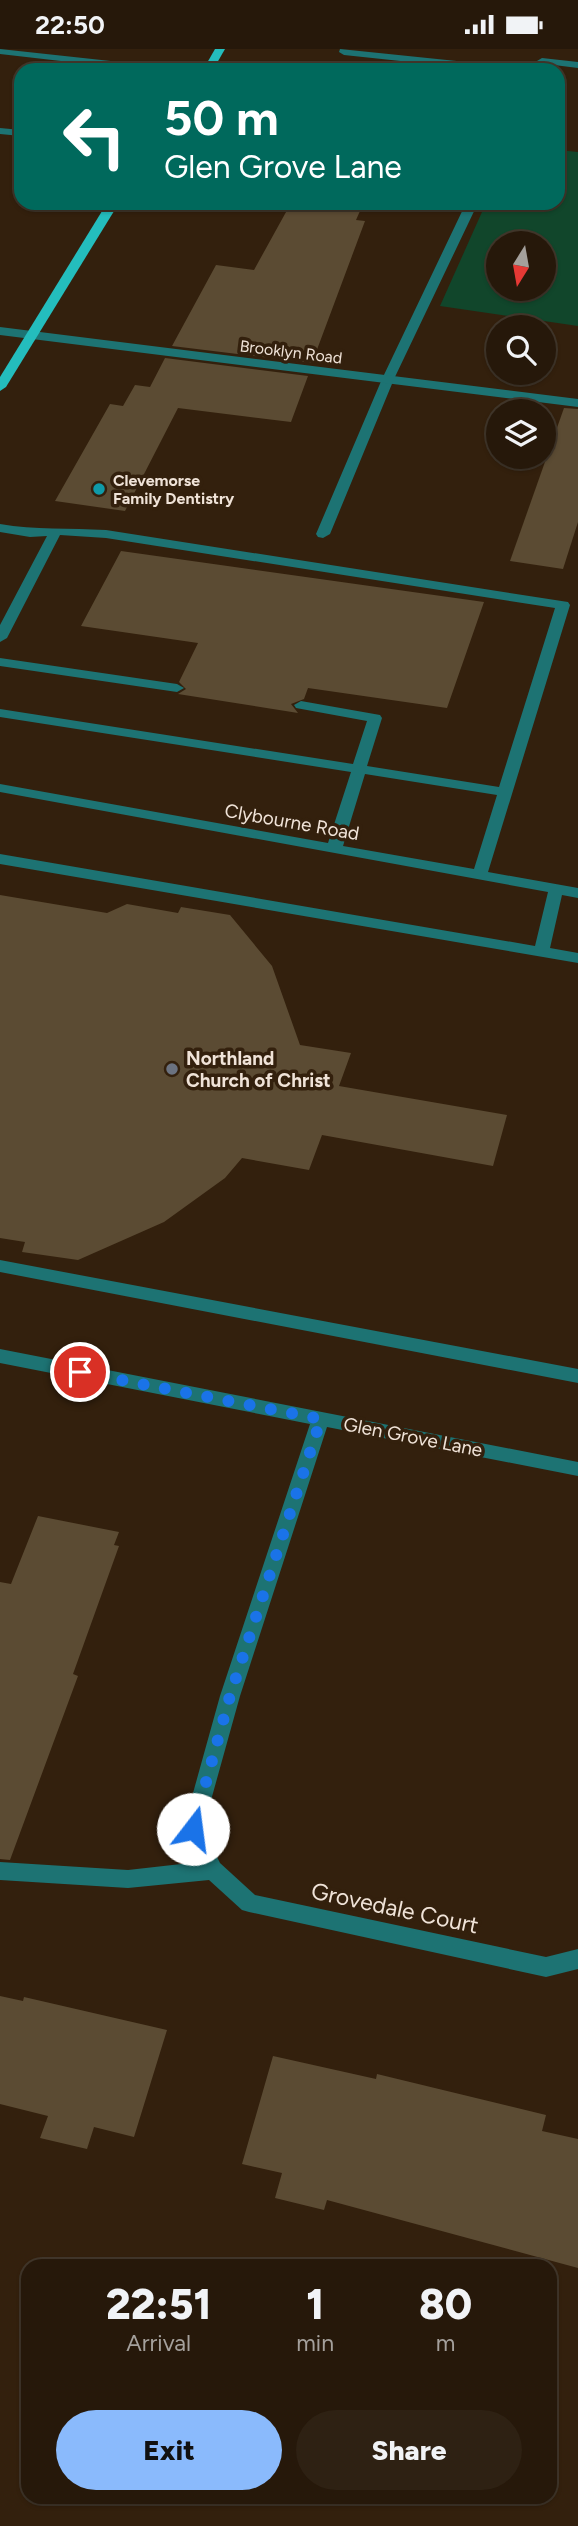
<!DOCTYPE html>
<html lang="en">
<head>
<meta charset="utf-8">
<style>
	body { margin:0; font-family:Figtree,sans-serif; background:#2e2113; color:#f1f3f6; height:100vh; display:flex; flex-direction:column; font-size:26px; white-space:nowrap }
	* { box-sizing:border-box; margin:0 }
	p { font-size:23px; color:#a4a09c }
	.icon { flex:none; width:38px; height:38px; fill:none; stroke:currentColor; stroke-width:2; stroke-linecap:round; stroke-linejoin:round }
	.map { position:relative; flex:1; overflow:hidden }
	.panel { position:absolute; left:21px; top:2210px; width:536px; height:245px; display:flex; flex-direction:column; background:#26180a; border-radius:21px; box-shadow:0 2px 5px #0004,0 0 0 2px #42372b }
	.panel>* { flex:none }
	.hud { position:absolute; left:14px; top:14px; width:551px; height:147px; border-radius:21px; box-shadow:0 2px 5px #0004,0 0 0 2px #42372b; background:#00695c; color:#fff; overflow:hidden }
	.needle { width:46px; rotate:191deg }
	.tools { position:absolute; left:486px; top:182px; display:grid; gap:14px }
	.tools a { display:grid; place-items:center; width:70px; height:70px; border-radius:50%; background:#26180a; box-shadow:0 2px 5px #0004,0 0 0 2px #42372b; font-size:35px }
	.pin { position:absolute; display:grid; place-items:center; width:60px; height:60px; color:#fff; margin:-30px; border:4px solid #fff; border-radius:50%; box-shadow:0 2px 7px #0007 }
	.me { position:absolute; width:77px; margin:-38px; rotate:15deg; stroke-linejoin:round; filter:drop-shadow(0 0 5px #0008) }
	.turn { display:flex; align-items:center; gap:24px; height:147px; padding:0 35px; font-size:32px }
	.turn .icon { width:91px; height:91px; stroke-width:2.5 }
	.turn b { display:block; font-size:49px; line-height:60px }
	.eta { display:flex; justify-content:space-evenly; align-items:center; height:119px; text-align:center }
	.eta b { font-size:42px; font-weight:800; line-height:49px }
	.primary-button { display:flex; gap:14px; margin-top:auto; padding:14px 35px }
	.primary-button a { flex:1; height:80px; border-radius:42px; background:#8abafc; color:#111; font-size:28px; font-weight:800; line-height:80px; text-align:center }
	.primary-button a+a { background:#2e2113; color:#f1f3f6 }
	.status { display:flex; justify-content:space-between; align-items:center; height:49px; padding:0 35px; background:#26180a; direction:ltr }
	.status svg { height:19px; fill:currentColor }
	.map>svg:first-child { display:block }
	.green { fill:#11462b; fill-rule:evenodd }
	.building { fill:#5b4b33 }
	.lines { fill:none; stroke-linecap:round; stroke-linejoin:round }
	.service { fill:#1d7373; fill-rule:evenodd }
	.minor { fill:#1d7373; fill-rule:evenodd }
	.primary { fill:#24bdbd; fill-rule:evenodd }
	.route { stroke:#1a73e8; stroke-width:12; stroke-dasharray:0 21.6 }
	.culture-dot { fill:#0f9aa8; stroke:#33200d; stroke-width:2.5 }
	.worship-dot { fill:#6b7280; stroke:#33200d; stroke-width:2.5 }
	.labels { text-anchor:middle; dominant-baseline:central; stroke-width:7; stroke-linejoin:round; paint-order:stroke }
	.far-street-label { font-size:16px; fill:#f0e3d8; stroke:#33200d }
	.far-poi-label { font-size:16px; font-weight:bold; fill:#f0e3d8; stroke:#33200d; text-anchor:start }
	.street-label { font-size:19px; fill:#f0e3d8; stroke:#33200d }
	.poi-label { font-size:19px; font-weight:bold; fill:#f0e3d8; stroke:#33200d; text-anchor:start }
	.near-street-label { font-size:23px; fill:#f0e3d8; stroke:#33200d }
</style>
</head>
<body>
<div class="status"><b>22:50</b><svg viewBox="0 0 49 12"><path d="M0 12V9h3v3zM5 12V6h3v6zM10 12V3h3v9zM15 12V0h3v12zM26 1h20v11H26zM47 4h2v5h-2z"/></svg></div>
<div class="map">
<svg width="578" height="2477" viewBox="0 0 578 2477">
	<rect width="100%" height="100%" fill="#33200d"/>
	<path class="green" d="M558,101L578,103V277L440,257L486,154H558ZM499,194H544V240H499Z"/>
	<g class="building">
		<path d="M291,154L360,162L356,171L365,172L312,314L172,297L216,216L254,221Z"/>
		<path d="M165,309L308,327L291,373L178,359L125,462L55,452L110,355L123,357L135,336L150,338Z"/>
		<path d="M564,359L578,360V473L563,520L510,512Z"/>
		<path d="M121,502L484,553L447,659L308,639L304,650L291,655L298,664L178,645L186,640L179,633L198,594L81,577Z"/>
		<path d="M0,846L107,864L127,855L178,864L181,858L230,866L272,917L300,996L351,1004L339,1037L507,1066L493,1117L322,1086L309,1121L242,1109L225,1129L164,1173L78,1211L22,1203L25,1193L0,1189Z"/>
		<path d="M38,1467L119,1483L114,1496L119,1497L73,1625L78,1627L10,1811L0,1810V1533L11,1535Z"/>
		<path d="M0,1947L23,1952L24,1948L167,1981L134,2088L94,2078L87,2100L40,2089L48,2067L0,2055Z"/>
		<path d="M273,2007L376,2030L377,2025L546,2066L542,2082L578,2090V2219L327,2151L324,2161L275,2149L282,2124L242,2115Z"/>
	</g>
	<g class="lines">
		<g class="service">
			<path d="M340,0L514,18L519,21H485L344,6L339,3Z"/>
			<path d="M542,9L578,13V19L538,14L537,12Z"/>
			<path d="M0,79L21,81V87L0,85Z"/>
			<path d="M466,154H478L394,330L330,485L323,489L318,488L316,485L382,330Z"/>
			<path d="M0,475C35,481 70,479 106,481L568,553L570,556L488,823L578,839V849L562,846L550,899L578,904V914L0,815V805L535,897L548,843L0,743V735L328,794L351,723L0,668V660L353,715L367,672L296,659L294,656L301,652L380,666L382,669L367,717L499,738L555,559L106,489L60,486L7,589L0,593V576L47,487L30,488L0,483ZM365,725L497,746L474,820L343,797Z"/>
			<path d="M0,609L177,635L184,639L177,643L0,617Z"/>
			<path d="M0,1211L578,1320V1334L0,1223Z"/>
		</g>
		<g class="minor">
			<path d="M0,0L166,18L171,21H139L0,5Z"/>
			<path d="M0,278L578,350V358L0,286Z"/>
			<path d="M0,1300L578,1413V1427L327,1378L240,1647L203,1780L220,1814L255,1846L546,1908L578,1900V1920L546,1928L249,1863L242,1861L209,1831L128,1839L0,1831V1813L128,1821L199,1813L183,1780L220,1647L310,1375L0,1314Z"/>
		</g>
		<g class="primary">
			<path d="M215,0H225L213,21H203Z"/>
			<path d="M107,154H119L6,338L0,342V328Z"/>
		</g>
	</g>
	<g class="lines">
		<path class="route" d="M80,1323L321,1370L230,1647L193,1780"/>
	</g>
	<circle class="culture-dot" cx="99" cy="440" r="7"/>
	<circle class="worship-dot" cx="172" cy="1020" r="7"/>
	<g class="labels">
		<g class="far-street-label">
			<text transform="translate(291 303) rotate(7)">Brooklyn Road</text>
		</g>
		<g class="far-poi-label">
			<text x="113" y="431">Clevemorse<tspan x="113" dy="18">Family Dentistry</tspan></text>
		</g>
		<g class="street-label">
			<text transform="translate(292 773) rotate(10)">Clybourne Road</text>
			<text transform="translate(413 1388) rotate(11)">Glen Grove Lane</text>
		</g>
		<g class="poi-label">
			<text x="186" y="1009">Northland<tspan x="186" dy="22">Church of Christ</tspan></text>
		</g>
		<g class="near-street-label">
			<text transform="translate(395 1859) rotate(12)">Grovedale Court</text>
		</g>
	</g>
</svg>
<div class="tools">
<a><svg class="needle" viewBox="-14 -14 28 28"><path d="M0-13l5 13h-10z" fill="#e53935"/><path d="M0 13l5-13h-10z" fill="#a4a09c"/></svg></a>
<a><svg class="icon" aria-label="search" viewBox="0 0 24 24"><circle cx="10" cy="10" r="6"/><path d="M15 15l6 6"/></svg></a>
<a><svg class="icon" aria-label="layers" viewBox="0 0 24 24"><path d="M12 4l9 5-9 5-9-5zM3 14l9 5 9-5"/></svg></a>
</div>
<div class="pin" style="left:80px;top:1323px;background:#d93025"><svg class="icon" aria-label="arrive" viewBox="0 0 24 24"><path d="M6 21V4h12l-3 4 3 4H6"/></svg></div>
<svg class="me" style="left:193px;top:1780px" viewBox="-20 -20 40 40"><circle r="19" fill="#fff"/><path d="M0-13L10 11 0 6-10 11z" fill="#1a73e8"/></svg>
<div class="hud">
<div class="turn"><svg class="icon" aria-label="left" viewBox="0 0 24 24"><path d="M17 20v-9H6M10 6l-5 5 5 5"/></svg><div><b>50 m</b>Glen Grove Lane</div></div>
</div>
<section class="panel">
<div class="eta">
<div><b>22:51</b><p>Arrival</p></div>
<div><b>1</b><p>min</p></div>
<div><b>80</b><p>m</p></div>
</div>
<div class="primary-button"><a>Exit</a><a>Share</a></div>
</section>
</div>
</body>
</html>
